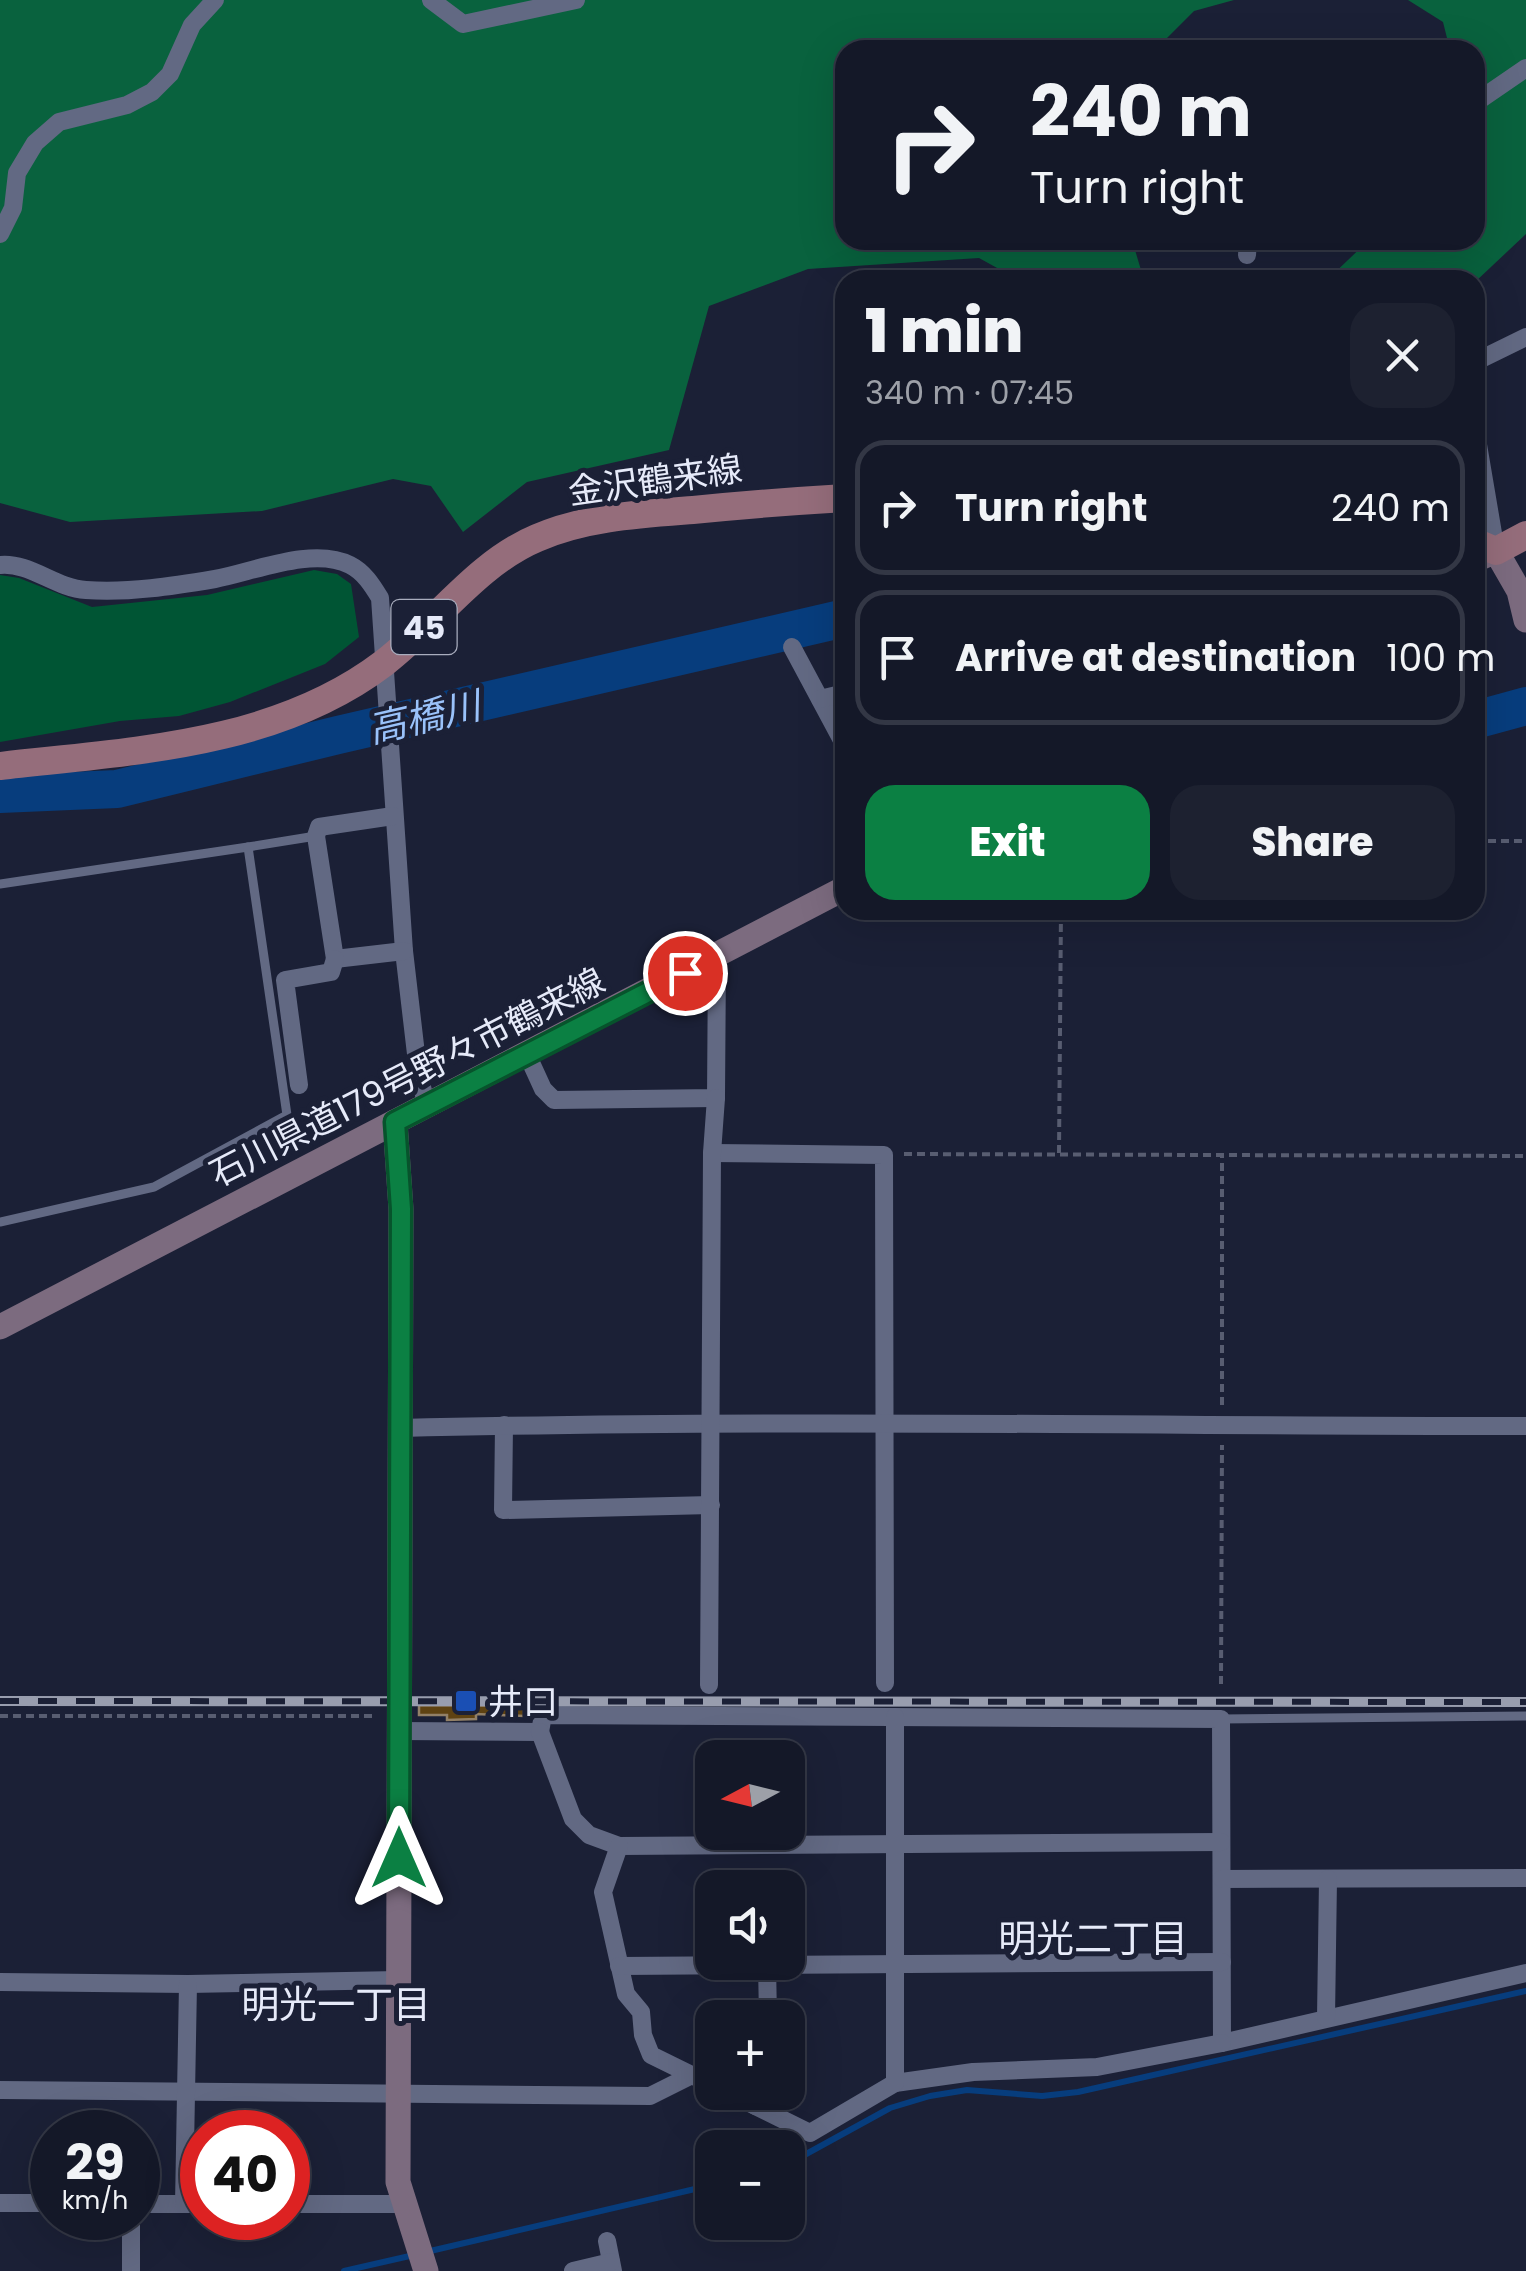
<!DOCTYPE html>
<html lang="en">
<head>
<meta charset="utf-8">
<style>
	body { margin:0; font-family:Poppins,"Noto Sans JP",sans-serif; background:#1d2130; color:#f1f3f6; height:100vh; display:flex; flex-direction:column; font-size:38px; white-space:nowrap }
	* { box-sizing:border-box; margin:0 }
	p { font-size:32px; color:#9da0a8 }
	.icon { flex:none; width:55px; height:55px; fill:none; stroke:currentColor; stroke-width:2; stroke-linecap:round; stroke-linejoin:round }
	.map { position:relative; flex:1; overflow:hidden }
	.drawer { position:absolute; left:835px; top:270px; width:650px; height:650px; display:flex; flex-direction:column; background:#141828; border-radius:30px; box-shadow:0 10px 40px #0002,0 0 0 2px #333745 }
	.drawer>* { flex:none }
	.guide { position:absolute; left:835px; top:40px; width:650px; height:210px; border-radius:30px; box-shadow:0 10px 40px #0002,0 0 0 2px #333745; background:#141828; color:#f1f3f6; overflow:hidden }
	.needle { width:65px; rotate:263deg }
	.tools { position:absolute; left:695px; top:1740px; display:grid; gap:20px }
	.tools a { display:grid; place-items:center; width:110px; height:110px; border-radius:20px; background:#141828; box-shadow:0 10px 40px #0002,0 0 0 2px #333745; font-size:50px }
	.speed { position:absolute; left:30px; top:2110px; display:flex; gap:20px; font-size:50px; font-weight:700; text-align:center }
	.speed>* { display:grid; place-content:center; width:130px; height:130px; border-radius:50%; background:#141828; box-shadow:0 10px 40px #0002,0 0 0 2px #333745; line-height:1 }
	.speed small { font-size:25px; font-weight:400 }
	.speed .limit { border:15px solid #d22; background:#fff; color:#111 }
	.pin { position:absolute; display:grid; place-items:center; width:85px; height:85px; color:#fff; margin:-42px; border:5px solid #fff; border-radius:50%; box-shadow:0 2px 10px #0007 }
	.me { position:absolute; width:110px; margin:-55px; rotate:0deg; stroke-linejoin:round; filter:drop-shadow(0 0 8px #0008) }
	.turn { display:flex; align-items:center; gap:35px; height:210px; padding:0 30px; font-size:45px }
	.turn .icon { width:130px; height:130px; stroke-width:2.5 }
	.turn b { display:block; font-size:70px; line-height:85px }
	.round { display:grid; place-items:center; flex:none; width:105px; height:105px; border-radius:30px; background:#1d2130 }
	.headline { display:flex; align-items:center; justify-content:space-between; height:170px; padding:0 30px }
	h1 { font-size:60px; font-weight:800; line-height:75px }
	.action { display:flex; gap:20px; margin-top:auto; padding:20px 30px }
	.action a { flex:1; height:115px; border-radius:30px; background:#0b8043; color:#fff; font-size:40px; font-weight:800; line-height:115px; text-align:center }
	.action a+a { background:#1d2130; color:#f1f3f6 }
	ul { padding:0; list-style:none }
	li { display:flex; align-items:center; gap:30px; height:135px; margin:0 20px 15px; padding:0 10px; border:5px solid #333745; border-radius:30px }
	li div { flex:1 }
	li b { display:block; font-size:38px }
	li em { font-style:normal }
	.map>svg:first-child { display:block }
	.green { fill:#005534 }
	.forest { fill:#09623e }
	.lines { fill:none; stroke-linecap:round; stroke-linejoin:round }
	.stream { stroke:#073d7d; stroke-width:6 }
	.river { stroke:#073d7d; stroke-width:38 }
	.building { fill:#5e4212; stroke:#928067; stroke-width:2.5 }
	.path { stroke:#585d71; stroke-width:4; stroke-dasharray:8 5; stroke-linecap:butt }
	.lane { stroke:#626983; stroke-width:9 }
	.street { stroke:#626983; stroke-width:18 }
	.secondary { stroke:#7c6b7f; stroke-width:25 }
	.primary { stroke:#956d7b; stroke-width:28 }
	.rail-casing { stroke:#989dae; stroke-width:10 }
	.rail { stroke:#1b2036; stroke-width:6; stroke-dasharray:19; stroke-linecap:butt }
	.route-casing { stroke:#07532c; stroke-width:25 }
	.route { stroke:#0b8043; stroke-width:18 }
	.transit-dot { fill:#1a4fb4; stroke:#1b2036; stroke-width:4 }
	.labels { text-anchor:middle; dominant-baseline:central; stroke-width:10; stroke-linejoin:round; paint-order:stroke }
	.shield { fill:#1b2036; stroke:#a9adbe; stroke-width:2.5 }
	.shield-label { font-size:32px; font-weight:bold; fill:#e6eaf9 }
	.street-label { font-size:35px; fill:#e6eaf9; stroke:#1b2036 }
	.poi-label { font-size:35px; fill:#e6eaf9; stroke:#1b2036; text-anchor:start }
	.water-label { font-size:38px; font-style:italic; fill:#9ac2fa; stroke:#1b2036 }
	.neighbourhood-label { font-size:38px; fill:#e6eaf9; stroke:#1b2036 }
</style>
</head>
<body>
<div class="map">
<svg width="1526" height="2271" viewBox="0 0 1526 2271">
	<rect width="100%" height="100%" fill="#1b2036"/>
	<path class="green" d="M314,570L337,574L351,584L359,637L325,664L230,702L179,716L120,721L0,742V575L19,578L92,607L207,595Z"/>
	<g class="forest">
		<path d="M0,0H1234L1194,11L1155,50H845V240H1132L1144,280H1019L979,258L808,269L709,306L669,450L527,482L463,532L431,486L393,479L262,511L70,522L0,503Z"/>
		<path d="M1408,0H1526V234L1475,282L1327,280L1369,240H1475V50H1450L1443,22Z"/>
	</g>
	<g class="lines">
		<g class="stream">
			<path d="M788,2164L890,2108L930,2096L967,2090L1042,2096L1078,2092L1526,1991"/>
			<path d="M426,2252L712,2185"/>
			<path d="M344,2271L414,2255"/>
		</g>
		<g class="river">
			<path d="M1475,720L1526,706"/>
			<path d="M0,794L117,789L338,735L845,618"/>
		</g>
	</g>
	<path class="building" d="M419,1705L524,1706V1716L476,1714V1719L447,1720V1715H419Z"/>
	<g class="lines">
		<g class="path">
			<path d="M1475,841H1526"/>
			<path d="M1059,1153L1061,910"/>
			<path d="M904,1154L1526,1156"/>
			<path d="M1222,1405V1155"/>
			<path d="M1221,1684L1222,1445"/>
			<path d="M0,1716H375"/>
		</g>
		<g class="lane">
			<path d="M0,884L248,847"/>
			<path d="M0,1222L154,1187L287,1115L248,847L316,836"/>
			<path d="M1221,1719L1526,1716"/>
		</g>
		<g class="street">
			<path d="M431,0L463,24L576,0"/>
			<path d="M1475,103L1526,68"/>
			<path d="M0,234L13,208L17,173L35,143L59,122L127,105L152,92L170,74L192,25L215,0"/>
			<path d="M1247,255L1248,240"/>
			<path d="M1475,362L1526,337"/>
			<path d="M1475,427L1496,551"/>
			<path d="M0,565C30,562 55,588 86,590C129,593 173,586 215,579C253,572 313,546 350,565C364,572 372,585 380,598L404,951L418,1071L427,1107"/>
			<path d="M792,647L845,746"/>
			<path d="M820,699L845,693"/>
			<path d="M393,816L319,827L316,836L335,959L404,951"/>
			<path d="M527,1054L543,1089L554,1100L716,1098L717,957"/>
			<path d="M299,1085L285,980L331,972L335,959"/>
			<path d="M712,1153L884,1155L885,1683"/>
			<path d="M504,1425L503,1510L711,1505"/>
			<path d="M401,1428C775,1419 1151,1426 1526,1426"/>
			<path d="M709,1685L712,1153L716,1098"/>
			<path d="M398,1731L540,1732L543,1715L1221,1719L1222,2043L1526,1973"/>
			<path d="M540,1732L573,1819L589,1835L619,1846L1221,1842"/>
			<path d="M619,1846L603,1892L626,1994L641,2012L643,2035L651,2055L712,2085"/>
			<path d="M1222,1879L1526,1878"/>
			<path d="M767,1964L768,2018"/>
			<path d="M619,1966L1222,1962"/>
			<path d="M0,1982L188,1984L398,1980"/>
			<path d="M1326,2018L1328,1879"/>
			<path d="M895,2083L973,2072L1097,2067L1222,2043"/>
			<path d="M0,2090L650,2096L692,2075"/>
			<path d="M727,2092L810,2133L895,2083V1717"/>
			<path d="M755,2106L769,2097V2092"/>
			<path d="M0,2203H52"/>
			<path d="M138,2204H202"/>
			<path d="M184,2204L188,1984"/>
			<path d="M288,2204H403"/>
			<path d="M607,2241L613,2271"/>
			<path d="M131,2271V2218"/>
			<path d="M573,2271L611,2262"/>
		</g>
		<g class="secondary">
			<path d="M1475,560L1496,551L1519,591L1526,620"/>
			<path d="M395,1122L401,1209L398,2182L426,2271"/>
			<path d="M0,1327L845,888"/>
		</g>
		<g class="primary">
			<path d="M1475,542L1496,551L1526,535"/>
			<path d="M0,766C131,751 275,746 384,663C435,624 477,563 537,538C585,517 641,514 693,510C744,505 794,501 845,498"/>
		</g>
		<defs>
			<path id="rail" d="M0,1701L1526,1702"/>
		</defs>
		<use href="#rail" class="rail-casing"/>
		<use href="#rail" class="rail"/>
	</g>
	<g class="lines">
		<defs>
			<path id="route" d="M399,1858L401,1209L395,1122L685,973"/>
		</defs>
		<use href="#route" class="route-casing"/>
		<use href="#route" class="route"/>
	</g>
	<rect class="transit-dot" x="454" y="1689" width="24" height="24" rx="5"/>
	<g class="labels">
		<rect class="shield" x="391.5" y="600" width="65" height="54" rx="8"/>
		<g class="shield-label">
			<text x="424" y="627">45</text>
		</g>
		<g class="street-label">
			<text transform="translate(655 480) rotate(-8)">金沢鶴来線</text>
			<text transform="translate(407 1077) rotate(-27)">石川県道179号野々市鶴来線</text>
		</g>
		<g class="poi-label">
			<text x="488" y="1701">井口</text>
		</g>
		<g class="water-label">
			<text transform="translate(424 717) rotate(-13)">高橋川</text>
		</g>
		<g class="neighbourhood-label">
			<text x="1093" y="1938">明光二丁目</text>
			<text x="336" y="2004">明光一丁目</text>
		</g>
	</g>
</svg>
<div class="tools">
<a><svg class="needle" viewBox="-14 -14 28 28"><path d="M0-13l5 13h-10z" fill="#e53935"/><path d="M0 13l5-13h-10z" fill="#9da0a8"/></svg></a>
<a><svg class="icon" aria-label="sound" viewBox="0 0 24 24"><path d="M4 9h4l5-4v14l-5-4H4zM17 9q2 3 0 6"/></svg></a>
<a>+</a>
<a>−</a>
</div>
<div class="speed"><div>29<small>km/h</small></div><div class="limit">40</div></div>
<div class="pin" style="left:685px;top:973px;background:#d93025"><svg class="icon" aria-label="arrive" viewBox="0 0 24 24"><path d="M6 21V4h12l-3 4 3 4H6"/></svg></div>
<svg class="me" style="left:399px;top:1858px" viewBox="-20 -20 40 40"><path d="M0-17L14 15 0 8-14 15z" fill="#0b8043" stroke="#fff" stroke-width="4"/></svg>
<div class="guide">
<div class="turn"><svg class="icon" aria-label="right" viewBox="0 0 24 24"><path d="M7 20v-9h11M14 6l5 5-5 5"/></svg><div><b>240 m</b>Turn right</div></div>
</div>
<section class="drawer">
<div class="headline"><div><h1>1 min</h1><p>340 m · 07:45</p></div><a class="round"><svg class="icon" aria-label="close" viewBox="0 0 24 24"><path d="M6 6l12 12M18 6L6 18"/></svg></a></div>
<ul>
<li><svg class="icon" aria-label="right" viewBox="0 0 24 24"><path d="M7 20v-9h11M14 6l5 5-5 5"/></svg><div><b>Turn right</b></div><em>240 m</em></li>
<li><svg class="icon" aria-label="arrive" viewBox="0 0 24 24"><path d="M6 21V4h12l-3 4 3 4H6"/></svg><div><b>Arrive at destination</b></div><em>100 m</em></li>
</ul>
<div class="action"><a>Exit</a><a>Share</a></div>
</section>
</div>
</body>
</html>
